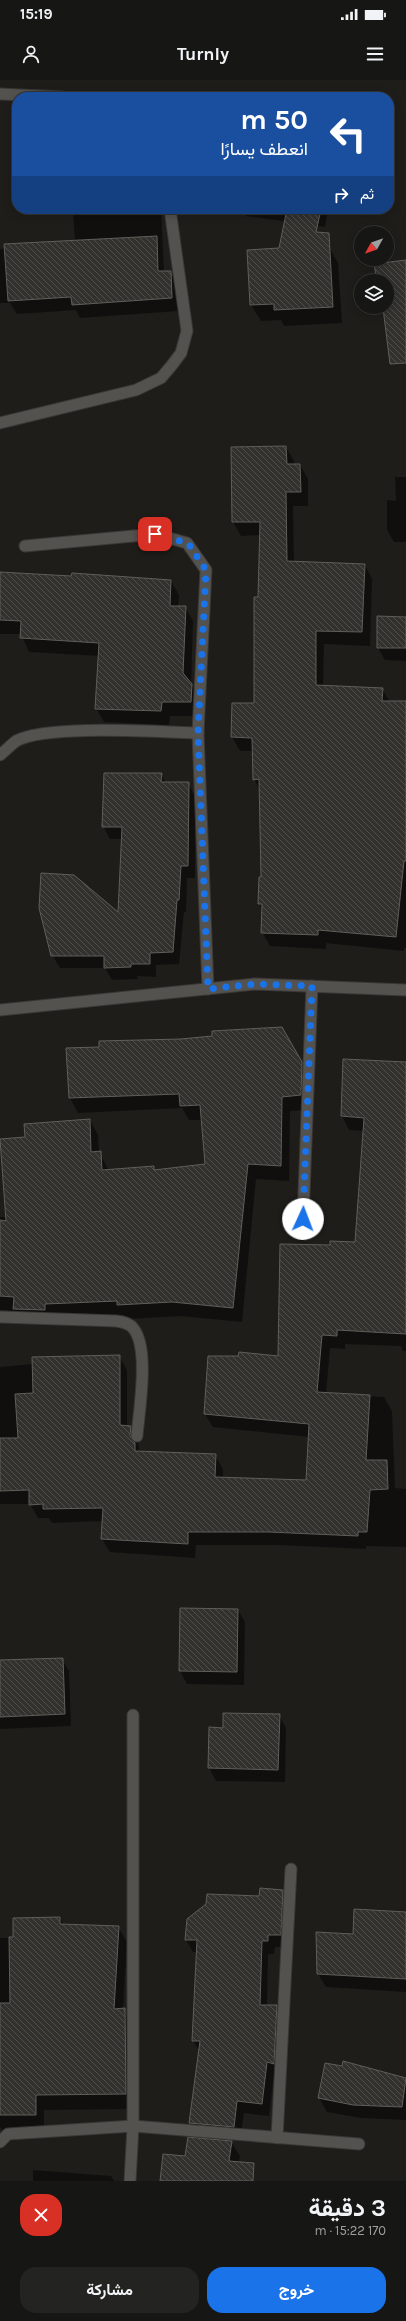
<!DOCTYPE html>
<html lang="ar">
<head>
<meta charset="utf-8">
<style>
	body { margin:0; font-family:Karla,Vazirmatn,sans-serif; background:#232322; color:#f1f3f6; direction:rtl; height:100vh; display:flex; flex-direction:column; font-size:15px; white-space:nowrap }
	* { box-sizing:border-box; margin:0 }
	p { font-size:13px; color:#9e9fa0 }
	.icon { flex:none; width:22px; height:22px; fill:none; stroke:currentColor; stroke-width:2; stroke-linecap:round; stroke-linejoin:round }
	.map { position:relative; height:2101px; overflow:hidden; direction:ltr }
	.panel { display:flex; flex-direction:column; background:#161614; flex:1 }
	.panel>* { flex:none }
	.top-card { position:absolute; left:12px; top:12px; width:382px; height:122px; border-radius:16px; box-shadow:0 2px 10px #0003,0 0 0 1px #353534; direction:rtl; background:#1a4fa0; color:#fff; overflow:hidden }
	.needle { width:26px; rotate:230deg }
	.fabs { position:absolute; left:354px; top:146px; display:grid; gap:8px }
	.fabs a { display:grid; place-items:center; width:40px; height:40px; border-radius:50%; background:#161614; box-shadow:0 2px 10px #0003,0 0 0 1px #353534; font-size:20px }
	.pin { position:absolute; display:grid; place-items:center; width:34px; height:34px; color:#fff; margin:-17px; border-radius:8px; box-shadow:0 2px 6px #0006 }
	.me { position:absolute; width:44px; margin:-22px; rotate:2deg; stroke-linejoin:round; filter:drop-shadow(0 0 3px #0008) }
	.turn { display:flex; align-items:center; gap:14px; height:84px; padding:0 20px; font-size:18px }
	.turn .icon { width:52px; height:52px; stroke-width:2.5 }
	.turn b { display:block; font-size:28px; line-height:34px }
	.then { display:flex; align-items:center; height:38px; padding:0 20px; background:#0003; gap:8px; font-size:15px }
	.round { display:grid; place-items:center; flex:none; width:42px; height:42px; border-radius:16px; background:#232322 }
	.overview { display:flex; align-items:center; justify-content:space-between; height:68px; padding:0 20px }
	h1 { font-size:24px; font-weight:700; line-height:30px }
	.primary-button { display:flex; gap:8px; margin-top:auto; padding:8px 20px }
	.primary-button a { flex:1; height:46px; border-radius:16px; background:#1a73e8; color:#fff; font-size:16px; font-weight:700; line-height:46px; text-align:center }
	.primary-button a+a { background:#232322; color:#f1f3f6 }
	.status { display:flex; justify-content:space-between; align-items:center; height:28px; padding:0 20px; background:#161614; direction:ltr }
	.status svg { height:11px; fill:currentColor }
	header { display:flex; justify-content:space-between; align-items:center; height:52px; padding:0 20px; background:#161614; font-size:18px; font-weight:700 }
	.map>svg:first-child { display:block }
	.shadow { fill:#0007 }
	.building { fill:url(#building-back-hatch); stroke:#5f5e5a }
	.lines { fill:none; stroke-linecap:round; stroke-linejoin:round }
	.minor-casing { stroke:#393836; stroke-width:13 }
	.minor { stroke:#53524f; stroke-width:11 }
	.route { stroke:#1a73e8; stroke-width:7; stroke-dasharray:0 12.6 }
</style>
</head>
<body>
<div class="status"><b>15:19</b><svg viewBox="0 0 49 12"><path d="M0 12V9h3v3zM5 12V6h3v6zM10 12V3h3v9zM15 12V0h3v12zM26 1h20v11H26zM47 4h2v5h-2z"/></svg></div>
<header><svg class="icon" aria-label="menu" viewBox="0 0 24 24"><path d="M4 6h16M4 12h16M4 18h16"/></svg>Turnly<svg class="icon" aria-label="person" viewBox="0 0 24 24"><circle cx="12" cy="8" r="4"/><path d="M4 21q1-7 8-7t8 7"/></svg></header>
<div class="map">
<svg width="406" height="2101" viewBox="0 0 406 2101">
	<defs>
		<pattern id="building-back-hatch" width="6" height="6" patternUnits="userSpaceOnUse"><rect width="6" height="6" fill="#33312e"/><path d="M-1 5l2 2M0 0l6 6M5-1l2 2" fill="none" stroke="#504e4b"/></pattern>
	</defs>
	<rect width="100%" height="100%" fill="#1e1d1a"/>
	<g class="shadow">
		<path d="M73,129H161L164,192H170L178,205L179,231L80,238L76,230L17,234L10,223H0V169L75,161Z"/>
		<path d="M242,129H328L325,147L246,136Z"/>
		<path d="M329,167L338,183L342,243L284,246L281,240L261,241L251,225Z"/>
		<path d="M286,367L294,381V385H300L308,399V426H293L294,483L365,485L372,499L370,566L324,564L323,606L382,609L390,622H406V868H404V871L326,863V869L270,866L262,852L263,831L259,824L262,798L260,710L254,699L253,671H240L232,657L255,624L261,455L241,456L233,442Z"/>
		<path d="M395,397H406V462H394L387,450V420L396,421Z"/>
		<path d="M0,492L171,501L179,515L178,527H185L193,541L191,604L200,619L199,636H170L169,645L104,642L96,628L100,576L29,572L21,554H0Z"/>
		<path d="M406,538V581L385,580L378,568Z"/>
		<path d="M161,694L166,703H188L195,716V798H187L186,832H184L179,884L156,885V897L137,896L138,899L112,900L105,888H60L52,875L119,834L122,759H110L103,746Z"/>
		<path d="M281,948L310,998L309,1030L290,1031L289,1101L256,1099L242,1242L181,1236L126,1239L124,1235L53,1238L22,1243L15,1231L0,1230V1137H6L0,1060L26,1058L90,1040L98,1055L99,1072L109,1091L154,1087L156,1091L206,1085L202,1040H189L182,1028L78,1033L70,1018L67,969L181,960Z"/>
		<path d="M344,980L406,1016V1271H403L401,1266L345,1264V1269L330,1268L326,1314L384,1317L392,1331L395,1408L406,1409V1467L366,1466V1469L278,1465H196L195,1478L110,1472L102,1459L103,1441L52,1443L49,1438H38L30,1424H0V1287L119,1276L127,1290V1346H130L138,1360L139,1372L215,1375L223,1389V1398L307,1401L310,1357L213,1347L205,1334L279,1277L331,1166L356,1163L364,1051L349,1050L342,1036Z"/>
		<path d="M238,1530L245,1542L244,1605L187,1604L180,1591Z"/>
		<path d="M62,1579L69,1591L71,1646L0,1649V1581Z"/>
		<path d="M279,1635L286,1648L285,1702L216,1701L209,1688L224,1649Z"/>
		<path d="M282,1811L290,1823L287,1867H275L274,1874H268L267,1926H276L284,1938L281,1996L274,1994L269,2036L244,2033L240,2059L198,2056L190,2043L200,1972L193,1961L197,1872H193L186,1860L260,1817Z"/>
		<path d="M406,1833V1912L326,1907L318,1894L354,1855Z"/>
		<path d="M60,1838L64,1845L118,1847L127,1862L123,1929L133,1945L134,2029L44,2030V2050H2L0,2047V1858H14Z"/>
		<path d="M344,1982L406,1999V2040L361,2038L327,2032L319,2018L343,1987Z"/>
		<path d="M231,2062L240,2076L238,2088L243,2101H161L186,2078Z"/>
		<path d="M33,2090L111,2096L114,2101H33Z"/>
	</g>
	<g class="building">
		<path d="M287,129H321L316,152L329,153L333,227L274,230V224L250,225L247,170L279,168Z"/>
		<path d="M157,156L158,191H171L172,218L72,225L71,217L8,221L4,164Z"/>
		<path d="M406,180V283L390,284L383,228L380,227H387V201H377L374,184Z"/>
		<path d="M286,366L287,384H300L301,412H286L287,481L365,484L362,552L316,551V605L383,608L382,621H406V781H404L396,857L318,850V855L261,853L262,824H258L259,797H261L259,699L253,700L252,658L231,657L232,623H254V517H258L260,442H232L231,367Z"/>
		<path d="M0,492L71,496L72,493L171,500L170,526H186L183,593L192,604L191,622H162L161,631L95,629L99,563L20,558L21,541L0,540Z"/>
		<path d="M377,536L406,537V568H377Z"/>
		<path d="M104,693H162L161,702H189L188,786H181L179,820H177L173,872L150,873V884H131V887L104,888V876H51L39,828L41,793L74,795L118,832L122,747H102Z"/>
		<path d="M282,947L302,982L301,1015L282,1017L281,1086L248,1084L233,1228L172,1222L117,1225V1221L45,1224V1230L13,1229L14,1217L0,1216V1140L6,1141L0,1059L25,1057L24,1044L90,1039L91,1072L101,1071L102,1090L154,1086V1090L205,1084L200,1025L180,1026L179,1014L69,1018L66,968L99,967V961L181,959L212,956V951Z"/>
		<path d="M343,979L406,982V1254L337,1250V1256L322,1255L317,1312L370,1315L366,1380H387L388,1409L370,1410L367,1452H358V1456L269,1452H188V1464L101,1459L103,1428L43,1429V1424L29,1425V1410L0,1411V1358H18L15,1314L33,1313L32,1277L120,1275V1345L131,1346L130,1356L135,1363V1371L216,1374L215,1397L306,1400L309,1344L204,1334L208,1276H238L239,1272L278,1276L280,1164L330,1165V1161L355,1162L364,1038L341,1036Z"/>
		<path d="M180,1528L238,1529L237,1592L179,1591Z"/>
		<path d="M63,1578L65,1634L0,1637V1580Z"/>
		<path d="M223,1633L280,1634L278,1690L208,1688L209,1647L223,1648Z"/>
		<path d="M260,1808L283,1810L281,1855H268V1861H262L260,1925H277L274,1984L267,1982L262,2024L237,2021L234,2047L189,2043L200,1961H192L197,1860H185L187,1839L206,1824L207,1814L259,1816Z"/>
		<path d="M354,1829L406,1832V1899L317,1894L316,1852L353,1854Z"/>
		<path d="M60,1837V1844L119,1846L114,1929L125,1928L126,2014L36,2015V2035H0V1923H10L9,1857H13V1838Z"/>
		<path d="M343,1981L406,1998L402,2027L353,2025L318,2018L325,1983L342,1986Z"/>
		<path d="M188,2057L232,2061L229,2081L254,2083L253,2101H160L163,2074L185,2076Z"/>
	</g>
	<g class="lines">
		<defs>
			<g id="minor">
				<path d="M0,14L62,17"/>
				<path d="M0,343L136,310L161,298L172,285L181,273L187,251L170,129"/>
				<path d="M25,466L155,454L187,463L206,490L198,653L208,909"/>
				<path d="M0,675C5,671 11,665 16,661C46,644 160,652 198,653"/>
				<path d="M0,930L255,904L406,910"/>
				<path d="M303,1139L312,906"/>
				<path d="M0,1237L116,1241C123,1242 129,1243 133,1248C150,1268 139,1330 137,1356"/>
				<path d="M277,2058L291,1789"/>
				<path d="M0,2062L8,2054L133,2046L359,2064"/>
				<path d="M130,2101L133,2046V1635"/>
			</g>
		</defs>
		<use href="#minor" class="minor-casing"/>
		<use href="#minor" class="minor"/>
	</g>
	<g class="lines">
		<path class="route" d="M155,454L188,463L206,490L198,653L208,909L255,904L312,906L303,1139"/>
	</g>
</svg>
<div class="fabs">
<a><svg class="needle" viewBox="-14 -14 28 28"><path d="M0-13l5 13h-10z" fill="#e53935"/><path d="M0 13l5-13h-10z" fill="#9e9fa0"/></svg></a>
<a><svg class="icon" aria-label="layers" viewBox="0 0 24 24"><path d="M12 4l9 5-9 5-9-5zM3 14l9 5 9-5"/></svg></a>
</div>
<div class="pin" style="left:155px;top:454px;background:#d93025"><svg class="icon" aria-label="arrive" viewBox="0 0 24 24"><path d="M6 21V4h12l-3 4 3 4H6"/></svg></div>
<svg class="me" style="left:303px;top:1139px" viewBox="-20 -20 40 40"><circle r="19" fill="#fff"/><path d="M0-13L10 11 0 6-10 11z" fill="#1a73e8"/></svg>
<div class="top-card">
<div class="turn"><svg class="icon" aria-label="left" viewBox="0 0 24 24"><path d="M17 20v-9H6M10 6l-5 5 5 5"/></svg><div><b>50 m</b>انعطف يسارًا</div></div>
<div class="then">ثم<svg class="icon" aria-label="right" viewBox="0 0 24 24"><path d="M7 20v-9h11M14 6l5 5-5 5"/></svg></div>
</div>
</div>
<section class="panel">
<div class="overview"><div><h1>3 دقيقة</h1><p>170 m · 15:22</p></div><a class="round" style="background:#d93025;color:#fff"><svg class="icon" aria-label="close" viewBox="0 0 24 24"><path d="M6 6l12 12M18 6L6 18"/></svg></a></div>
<div class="primary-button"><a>خروج</a><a>مشاركة</a></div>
</section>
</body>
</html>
